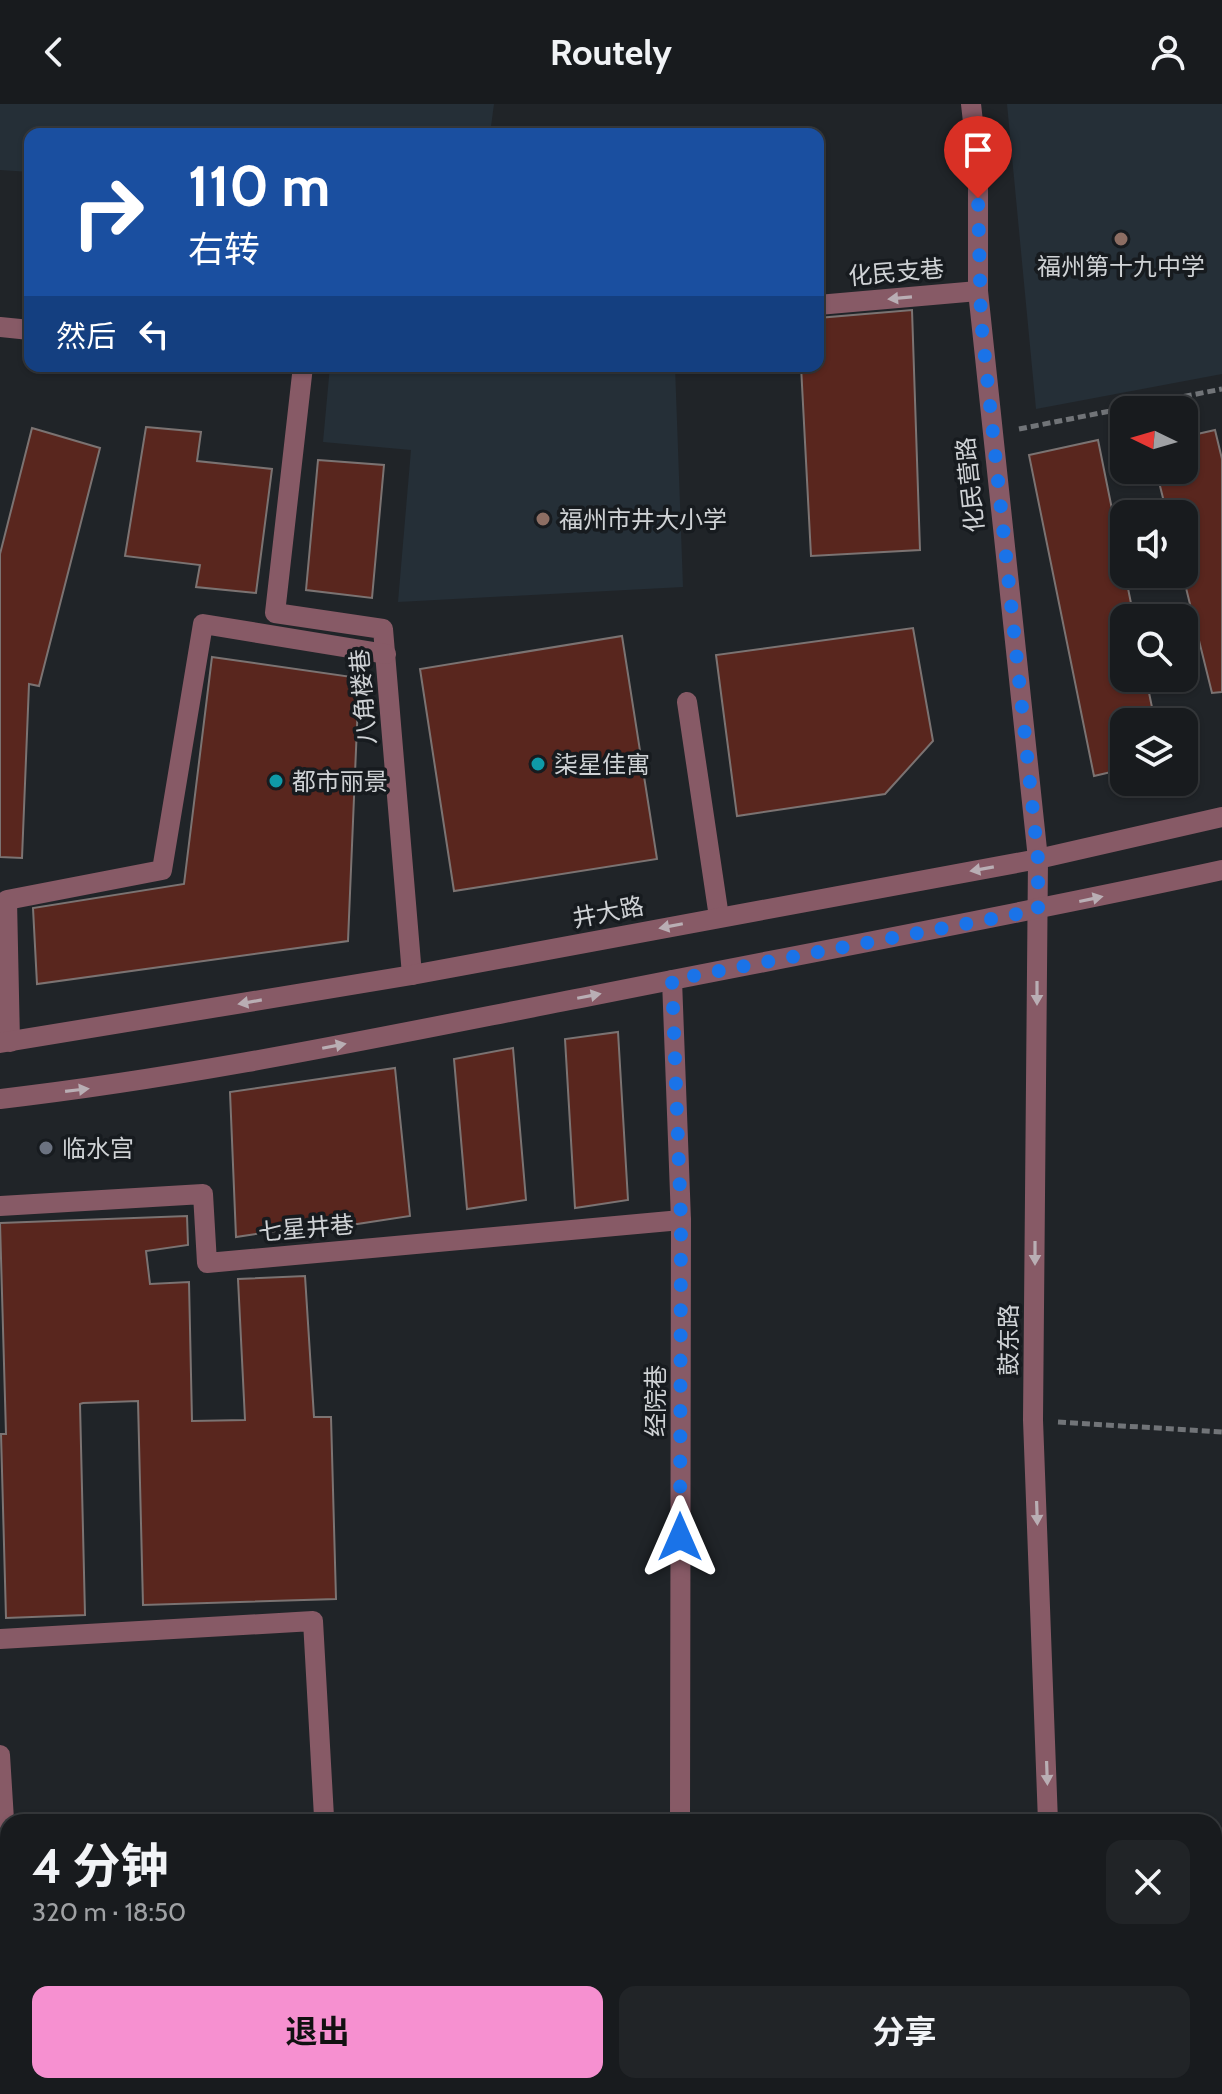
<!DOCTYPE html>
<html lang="zh">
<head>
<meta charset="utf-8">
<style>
	body { margin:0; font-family:Cabin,"Noto Sans SC",sans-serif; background:#212427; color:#f1f3f6; height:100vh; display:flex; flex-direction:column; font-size:30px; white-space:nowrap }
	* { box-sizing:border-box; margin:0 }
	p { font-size:26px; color:#9fa1a4 }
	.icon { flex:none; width:44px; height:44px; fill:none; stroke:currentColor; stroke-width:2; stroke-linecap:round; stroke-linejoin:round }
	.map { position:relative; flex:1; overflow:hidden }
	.details { position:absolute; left:0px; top:1710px; width:1222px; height:280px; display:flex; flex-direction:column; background:#181b1e; border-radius:24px 24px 0 0; box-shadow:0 2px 6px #0004,0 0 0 2px #36393c }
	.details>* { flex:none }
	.hud { position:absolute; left:24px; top:24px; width:800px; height:244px; border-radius:16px; box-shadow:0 2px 6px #0004,0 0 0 2px #36393c; background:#1a4fa0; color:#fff; overflow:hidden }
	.needle { width:52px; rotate:275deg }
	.buttons { position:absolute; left:1110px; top:292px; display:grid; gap:16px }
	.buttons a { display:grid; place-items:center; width:88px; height:88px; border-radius:16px; background:#181b1e; box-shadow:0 2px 6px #0004,0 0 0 2px #36393c; font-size:40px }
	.pin { position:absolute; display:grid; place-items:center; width:68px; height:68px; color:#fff; margin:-82px -34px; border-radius:50% 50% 50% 0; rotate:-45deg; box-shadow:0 0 8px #0007 }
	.pin .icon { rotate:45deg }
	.me { position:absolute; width:88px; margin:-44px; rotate:0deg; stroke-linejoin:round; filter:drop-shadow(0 0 6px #0008) }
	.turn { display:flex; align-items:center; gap:28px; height:168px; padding:0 32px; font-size:36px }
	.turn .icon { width:104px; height:104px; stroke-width:2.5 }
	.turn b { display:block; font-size:56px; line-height:68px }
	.then { display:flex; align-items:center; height:76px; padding:0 32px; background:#0003; gap:16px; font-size:30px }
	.round { display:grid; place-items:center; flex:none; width:84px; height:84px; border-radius:16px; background:#212427 }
	.summary { display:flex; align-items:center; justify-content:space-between; height:136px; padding:0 32px }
	h1 { font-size:48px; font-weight:700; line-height:60px }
	.primary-button { display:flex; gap:16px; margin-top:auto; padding:16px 32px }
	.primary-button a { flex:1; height:92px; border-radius:16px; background:#f690d0; color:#111; font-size:32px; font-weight:700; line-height:92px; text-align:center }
	.primary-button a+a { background:#212427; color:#f1f3f6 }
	header { display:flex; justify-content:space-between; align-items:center; height:104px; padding:0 32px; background:#181b1e; font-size:36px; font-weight:700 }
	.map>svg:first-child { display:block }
	.built { fill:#252f37 }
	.building { fill:#59261e; stroke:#7b7372; stroke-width:2 }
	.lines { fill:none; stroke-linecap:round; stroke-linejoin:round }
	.path { stroke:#717478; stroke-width:5; stroke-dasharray:8 4; stroke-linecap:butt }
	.minor { stroke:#875a66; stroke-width:20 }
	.oneway { fill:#b9aeb4 }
	.route { stroke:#1a73e8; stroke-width:14; stroke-dasharray:0 25.2 }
	.education-dot { fill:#8d6e63; stroke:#171b1f; stroke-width:3 }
	.culture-dot { fill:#0f9aa8; stroke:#171b1f; stroke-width:3 }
	.worship-dot { fill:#6b7280; stroke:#171b1f; stroke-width:3 }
	.labels { text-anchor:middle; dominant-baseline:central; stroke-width:7; stroke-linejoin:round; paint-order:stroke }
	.poi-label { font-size:24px; fill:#cfd2d5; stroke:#171b1f; text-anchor:start }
	.street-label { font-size:24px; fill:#cfd2d5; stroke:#171b1f }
</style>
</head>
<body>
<header><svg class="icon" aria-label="back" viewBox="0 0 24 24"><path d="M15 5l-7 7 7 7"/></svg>Routely<svg class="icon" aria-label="person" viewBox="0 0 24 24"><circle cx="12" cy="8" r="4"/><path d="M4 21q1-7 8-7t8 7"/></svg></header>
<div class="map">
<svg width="1222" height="1990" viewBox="0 0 1222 1990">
	<rect width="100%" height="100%" fill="#202428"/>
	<g class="built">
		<path d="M0,0H494L490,30H30V68L0,66Z"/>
		<path d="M1007,0H1222V270L1036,305Z"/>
		<path d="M330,262H675L683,483L398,498L411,346L323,338Z"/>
	</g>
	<g class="building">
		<path d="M912,206L920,446L811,452L801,262H818V214Z"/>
		<path d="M146,323L201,328L197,357L272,365L256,489L196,483L200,461L125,452Z"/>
		<path d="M32,324L100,344L39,582L29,580L22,754L0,753V450Z"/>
		<path d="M1215,326L1222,355V588L1212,589L1184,476V410H1167L1156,366H1184V333Z"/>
		<path d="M1098,336L1134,514H1124V574H1146L1155,618H1124V665L1094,672L1029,351Z"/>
		<path d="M318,356L384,361L372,494L306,486Z"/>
		<path d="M913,524L933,637L885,690L737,712L716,551Z"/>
		<path d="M622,532L657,755L454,787L420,565Z"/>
		<path d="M212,553L359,574L348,837L37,880L33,804L184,780Z"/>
		<path d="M618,928L628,1096L575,1104L565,935Z"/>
		<path d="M513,944L526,1096L467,1105L454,955Z"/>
		<path d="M395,964L410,1112L344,1122V1117L236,1133L230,988Z"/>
		<path d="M187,1112L188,1141L146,1147L150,1180L189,1178L192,1317L245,1316L238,1175L305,1172L314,1313H331L336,1495L143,1501L138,1297L83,1299L80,1300L85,1511L6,1514L1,1330H6L0,1119Z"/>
	</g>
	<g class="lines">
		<g class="path">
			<path d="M1019,325L1222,285"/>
			<path d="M1058,1318L1222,1328"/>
		</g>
		<g class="minor">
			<path d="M971,0L978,63V187L1038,755L1033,1316L1048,1718"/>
			<path d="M818,201L978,187"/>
			<path d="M0,223L30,226"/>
			<path d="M303,262L275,509L383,525L412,871"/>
			<path d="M687,598L719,813"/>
			<path d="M672,876L681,1116L680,1718"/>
			<path d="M10,938L7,796L162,766L203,520L386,550"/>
			<path d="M0,939L412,871L1038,755L1222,713"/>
			<path d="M0,995C199,972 395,930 591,892C801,850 1012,812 1222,766"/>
			<path d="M0,1102L203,1090L207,1159L681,1116"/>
			<path d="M0,1535L313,1517L324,1713"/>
			<path d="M0,1651L8,1781"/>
			<path d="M20,1982L21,1990"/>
			<path d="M1058,1982V1990"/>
			<path d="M168,1987L169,1990"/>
		</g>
	</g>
	<defs><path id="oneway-solid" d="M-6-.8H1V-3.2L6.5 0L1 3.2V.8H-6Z" transform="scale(2)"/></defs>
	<g class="oneway">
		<use href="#oneway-solid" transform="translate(900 194) rotate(175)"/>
		<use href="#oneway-solid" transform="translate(982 765) rotate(170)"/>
		<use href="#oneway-solid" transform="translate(1091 795) rotate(-12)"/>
		<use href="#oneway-solid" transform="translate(671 822) rotate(169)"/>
		<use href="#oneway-solid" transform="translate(1037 889) rotate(90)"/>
		<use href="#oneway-solid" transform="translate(589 892) rotate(-11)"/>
		<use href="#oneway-solid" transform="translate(250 898) rotate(170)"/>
		<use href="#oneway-solid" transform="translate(334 942) rotate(-11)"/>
		<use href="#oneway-solid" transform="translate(77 986) rotate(-7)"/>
		<use href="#oneway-solid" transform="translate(1035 1149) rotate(90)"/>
		<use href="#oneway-solid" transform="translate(1037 1409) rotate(88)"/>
		<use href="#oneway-solid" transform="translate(1047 1669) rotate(88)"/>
	</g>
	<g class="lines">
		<path class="route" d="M680,1433L681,1116L672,876L1038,806V755L981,216L978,94"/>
	</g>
	<g class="education-dot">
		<circle cx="1121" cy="135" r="8"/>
		<circle cx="543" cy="415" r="8"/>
	</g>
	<g class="culture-dot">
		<circle cx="538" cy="660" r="8"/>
		<circle cx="276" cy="677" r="8"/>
	</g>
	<circle class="worship-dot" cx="46" cy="1044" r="8"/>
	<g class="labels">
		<g class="poi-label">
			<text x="1121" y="162" text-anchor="middle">福州第十九中学</text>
			<text x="559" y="415">福州市井大小学</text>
			<text x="554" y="660">柒星佳寓</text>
			<text x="292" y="677">都市丽景</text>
			<text x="62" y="1044">临水宫</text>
		</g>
		<g class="street-label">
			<text transform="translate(896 168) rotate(-5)">化民支巷</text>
			<text transform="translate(970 381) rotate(-96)">化民营路</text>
			<text transform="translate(363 593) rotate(-95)">八角楼巷</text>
			<text transform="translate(608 808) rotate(-11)">井大路</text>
			<text transform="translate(306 1124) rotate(-5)">七星井巷</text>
			<text transform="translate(1008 1236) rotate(-90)">鼓东路</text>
			<text transform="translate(655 1297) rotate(-90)">经院巷</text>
		</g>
	</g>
</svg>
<div class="buttons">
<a><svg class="needle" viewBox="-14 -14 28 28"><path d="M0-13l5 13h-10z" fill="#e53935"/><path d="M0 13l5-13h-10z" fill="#9fa1a4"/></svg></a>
<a><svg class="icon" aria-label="sound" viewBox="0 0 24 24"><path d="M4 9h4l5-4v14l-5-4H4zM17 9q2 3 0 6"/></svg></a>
<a><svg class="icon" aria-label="search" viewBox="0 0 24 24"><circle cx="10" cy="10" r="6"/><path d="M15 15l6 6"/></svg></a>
<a><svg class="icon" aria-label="layers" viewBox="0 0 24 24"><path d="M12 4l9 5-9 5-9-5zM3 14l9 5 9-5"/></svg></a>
</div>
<div class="pin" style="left:978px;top:94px;background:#d93025"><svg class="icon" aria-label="arrive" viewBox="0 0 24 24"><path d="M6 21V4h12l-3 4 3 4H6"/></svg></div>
<svg class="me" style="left:680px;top:1433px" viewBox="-20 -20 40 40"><path d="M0-17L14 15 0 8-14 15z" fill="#1a73e8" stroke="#fff" stroke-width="4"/></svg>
<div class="hud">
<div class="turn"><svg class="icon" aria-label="right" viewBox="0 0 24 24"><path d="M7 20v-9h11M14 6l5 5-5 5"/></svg><div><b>110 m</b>右转</div></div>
<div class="then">然后<svg class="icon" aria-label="left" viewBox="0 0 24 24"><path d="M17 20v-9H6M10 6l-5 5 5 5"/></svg></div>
</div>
<section class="details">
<div class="summary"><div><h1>4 分钟</h1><p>320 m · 18:50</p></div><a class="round"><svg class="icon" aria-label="close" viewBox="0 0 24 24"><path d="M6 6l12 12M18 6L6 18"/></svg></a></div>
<div class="primary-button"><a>退出</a><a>分享</a></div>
</section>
</div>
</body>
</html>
